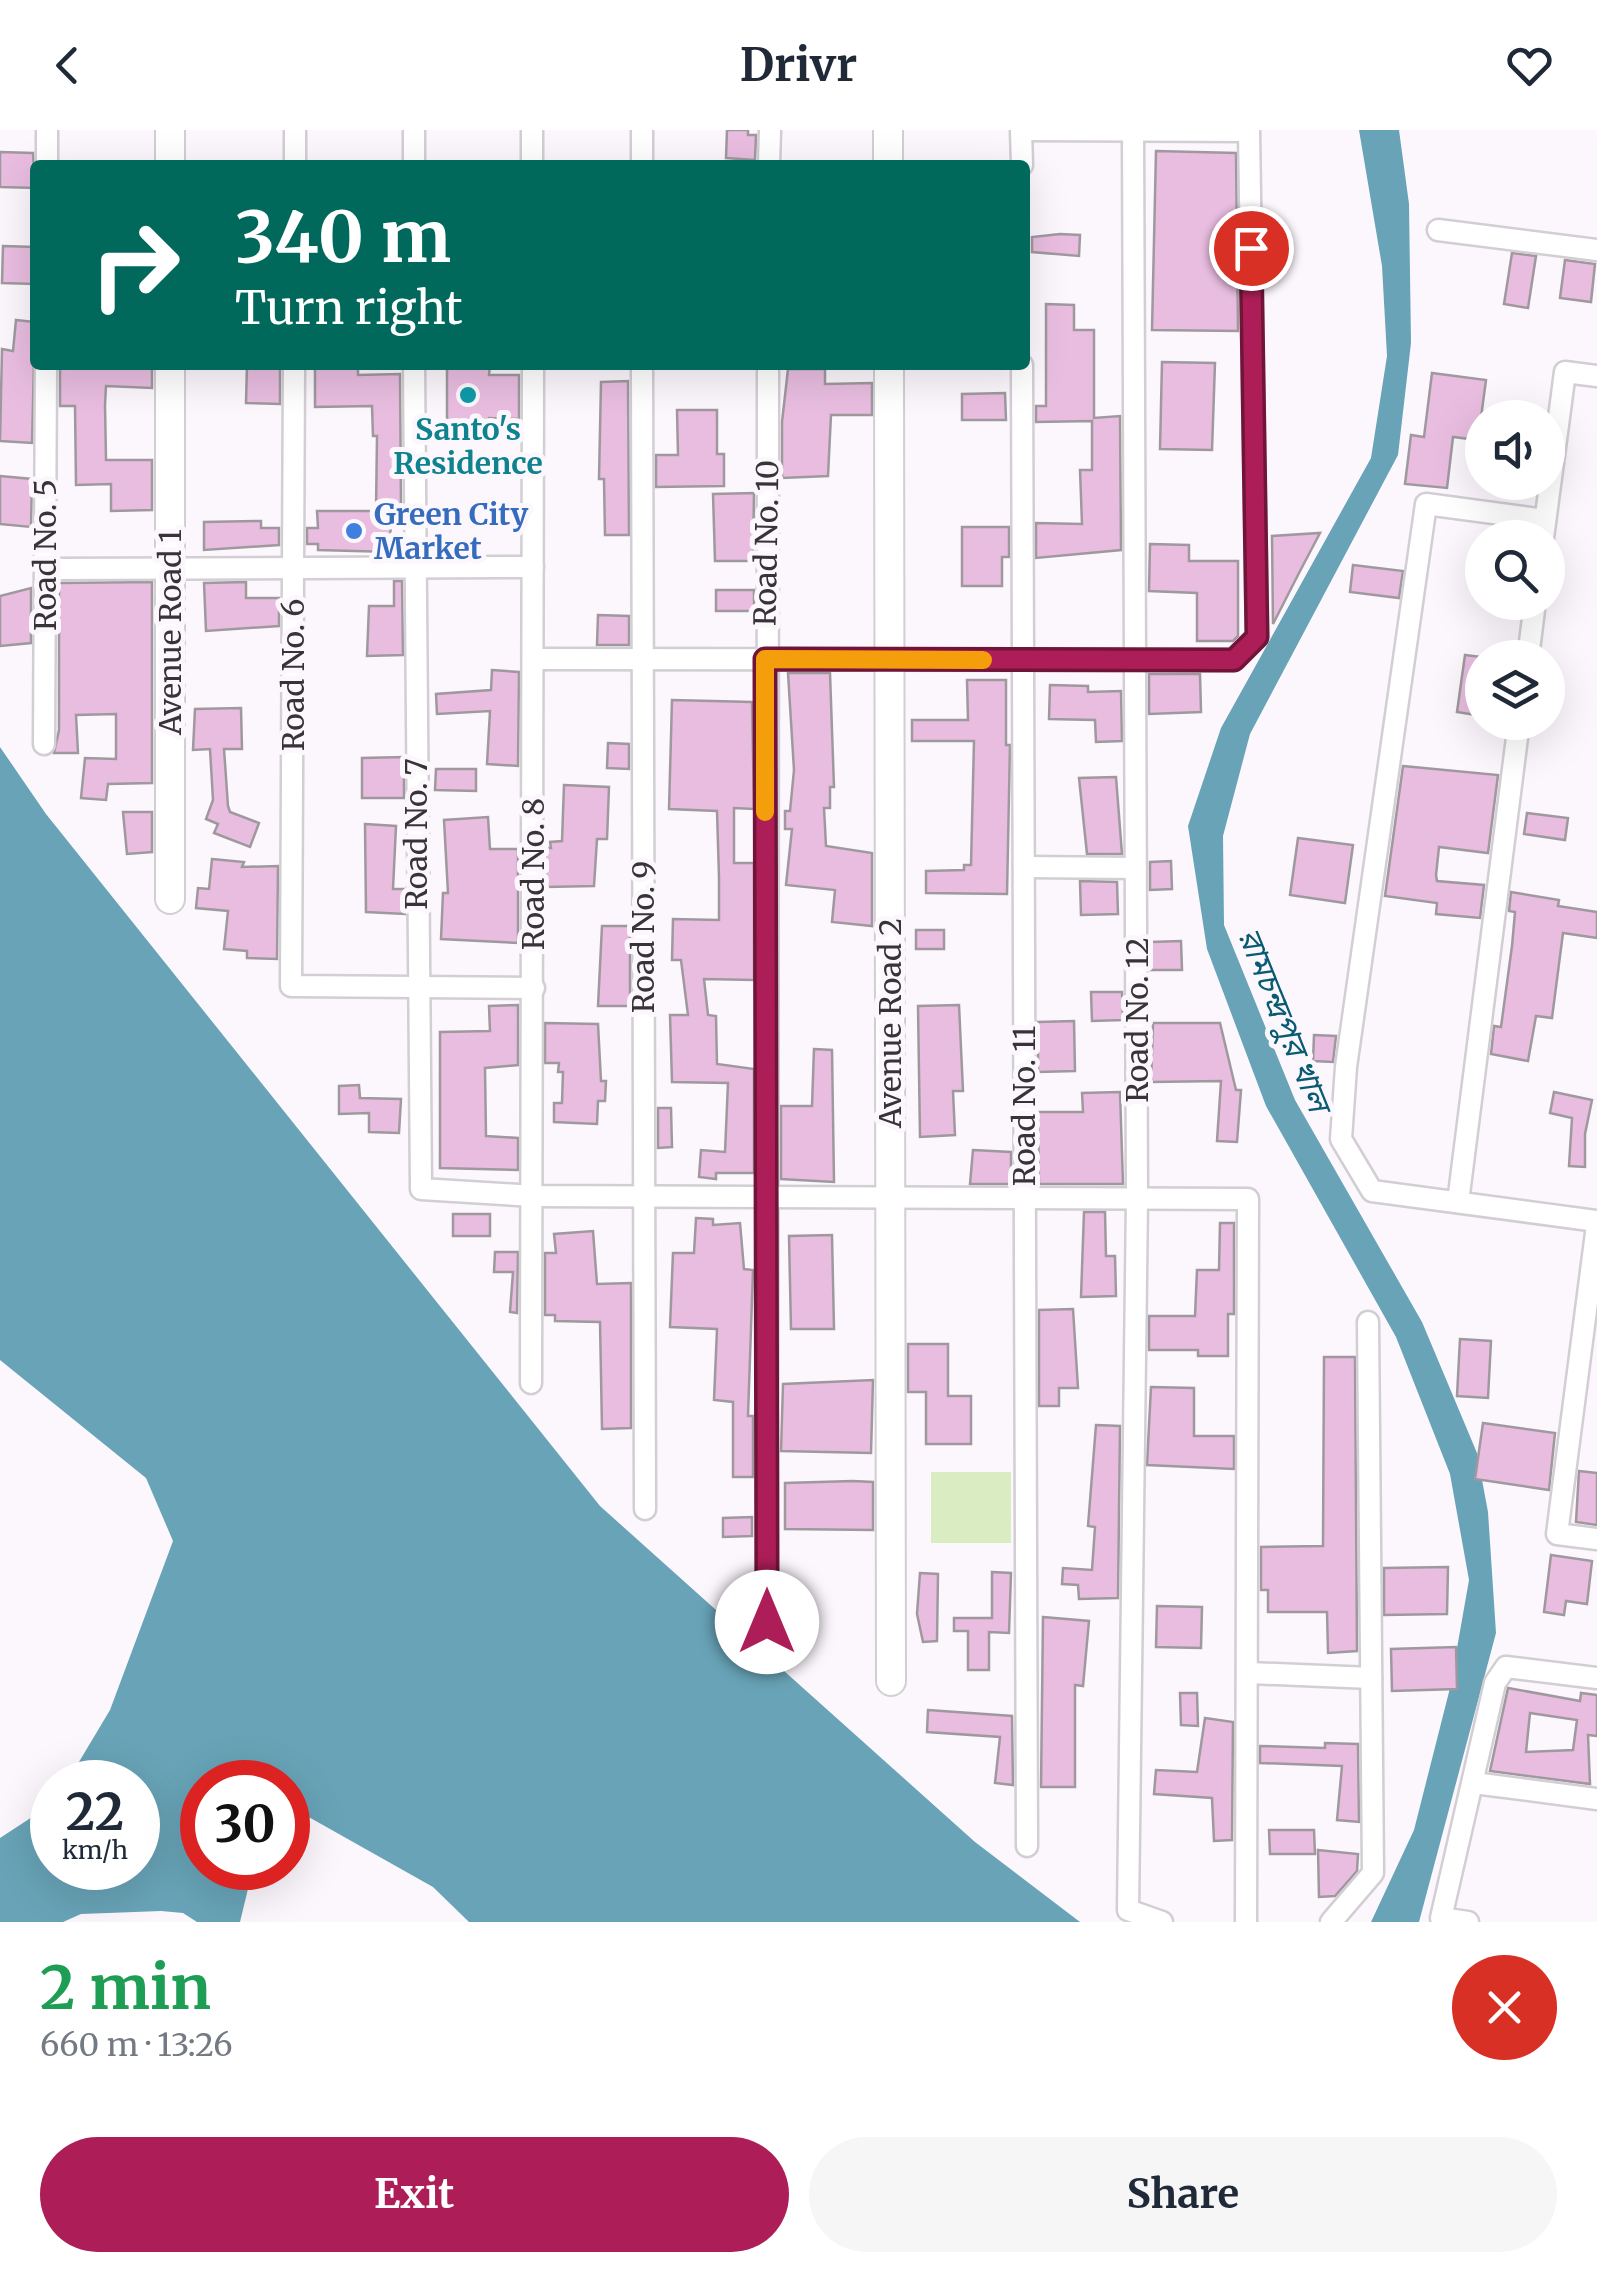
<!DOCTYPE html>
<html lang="en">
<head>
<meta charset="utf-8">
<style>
	body { margin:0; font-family:Merriweather,"Noto Sans Bengali",serif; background:#f6f6f7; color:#1f2937; height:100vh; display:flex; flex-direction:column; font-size:38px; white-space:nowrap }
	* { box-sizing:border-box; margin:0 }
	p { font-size:32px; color:#747a83 }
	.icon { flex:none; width:55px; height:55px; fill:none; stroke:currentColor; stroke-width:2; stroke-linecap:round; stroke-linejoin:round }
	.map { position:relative; height:1792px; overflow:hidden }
	.drawer { display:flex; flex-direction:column; background:#fff; flex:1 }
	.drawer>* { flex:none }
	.hud { position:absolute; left:30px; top:30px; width:1000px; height:210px; border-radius:10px; box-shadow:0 10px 40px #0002; background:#00695c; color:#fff; overflow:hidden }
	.buttons { position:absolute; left:1465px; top:270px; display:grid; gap:20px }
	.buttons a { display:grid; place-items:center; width:100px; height:100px; border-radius:50%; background:#fff; box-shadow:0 10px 40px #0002; font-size:50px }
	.speed { position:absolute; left:30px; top:1630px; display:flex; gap:20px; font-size:50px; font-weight:700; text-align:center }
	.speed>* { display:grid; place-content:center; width:130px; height:130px; border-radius:50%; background:#fff; box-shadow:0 10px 40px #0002; line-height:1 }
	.speed small { font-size:25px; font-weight:400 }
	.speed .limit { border:15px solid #d22; background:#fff; color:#111 }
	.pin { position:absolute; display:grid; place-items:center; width:85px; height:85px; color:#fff; margin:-42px; border:5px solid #fff; border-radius:50%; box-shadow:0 2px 10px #0007 }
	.me { position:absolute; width:110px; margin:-55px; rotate:0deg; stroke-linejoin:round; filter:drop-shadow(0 0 8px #0008) }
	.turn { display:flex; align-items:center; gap:35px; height:210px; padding:0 40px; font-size:45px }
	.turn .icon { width:130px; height:130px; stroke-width:2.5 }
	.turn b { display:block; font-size:70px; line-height:85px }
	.round { display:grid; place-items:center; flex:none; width:105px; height:105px; border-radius:52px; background:#f6f6f7 }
	.overview { display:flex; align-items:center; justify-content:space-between; height:170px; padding:0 40px }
	h1 { font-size:60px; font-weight:700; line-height:75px; color:#1e9e55 }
	.cta { display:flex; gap:20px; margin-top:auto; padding:20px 40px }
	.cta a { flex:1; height:115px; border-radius:60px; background:#ad1e58; color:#fff; font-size:40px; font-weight:700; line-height:115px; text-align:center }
	.cta a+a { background:#f6f6f7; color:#1f2937 }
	header { display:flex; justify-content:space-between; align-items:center; height:130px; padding:0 40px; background:#fff; font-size:45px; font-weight:700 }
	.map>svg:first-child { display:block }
	.green { fill:#daedc2 }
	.water { fill:#68a3b7 }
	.building { fill:#e9bde0; stroke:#9f999e; stroke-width:2.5; fill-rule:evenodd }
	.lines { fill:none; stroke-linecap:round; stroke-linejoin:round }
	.street-casing { stroke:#d2ced4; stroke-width:25 }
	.secondary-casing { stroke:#d2ced4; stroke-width:32 }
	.street { stroke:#fff; stroke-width:20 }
	.secondary { stroke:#fff; stroke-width:28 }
	.route-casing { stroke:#701439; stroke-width:25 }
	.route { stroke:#ad1e58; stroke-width:18 }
	.slow { stroke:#f59e0b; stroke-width:18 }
	.culture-dot { fill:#0f9aa8; stroke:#fcf7fd; stroke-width:4 }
	.shop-dot { fill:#3f7fe0; stroke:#fcf7fd; stroke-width:4 }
	.labels { text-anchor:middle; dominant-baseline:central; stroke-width:10; stroke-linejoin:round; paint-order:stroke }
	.culture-label { font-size:30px; font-weight:bold; fill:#0d838f; stroke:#fcf7fd }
	.shop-label { font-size:30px; font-weight:bold; fill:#366cbe; stroke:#fcf7fd; text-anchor:start }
	.street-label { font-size:30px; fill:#363436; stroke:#fcf7fd }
	.water-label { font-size:32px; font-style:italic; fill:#085b71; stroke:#fcf7fd }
</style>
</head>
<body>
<header><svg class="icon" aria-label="back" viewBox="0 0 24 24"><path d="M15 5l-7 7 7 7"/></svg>Drivr<svg class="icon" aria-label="heart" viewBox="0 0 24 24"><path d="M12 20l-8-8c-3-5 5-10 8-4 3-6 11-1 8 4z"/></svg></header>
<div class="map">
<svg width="1597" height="1792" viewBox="0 0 1597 1792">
	<rect width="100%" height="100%" fill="#fcf7fd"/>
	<rect class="green" x="931" y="1342" width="80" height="71"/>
	<g class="water">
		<path d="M1359,0H1399L1409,74L1411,213L1398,325L1250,604L1223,706L1224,795L1295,970L1422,1192L1477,1323L1488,1382L1496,1503L1419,1792H1371L1414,1700L1450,1558L1469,1450L1450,1344L1396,1207L1266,976L1207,819L1188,696L1221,598L1371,328L1387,226L1382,136Z"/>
		<path d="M0,617L46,684L600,1376L975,1712L1080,1792H469L433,1757L298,1681H288V1652H202V1738H253L240,1792H197L183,1783L161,1781L81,1784L63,1792H0V1708L52,1674V1738H138V1652H67L110,1580L173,1411L146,1348L0,1230Z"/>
	</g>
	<g class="building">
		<path d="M727,0H748V5H756L755,30L726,28Z"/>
		<path d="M1156,21L1236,23L1238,201L1152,200Z"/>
		<path d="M0,22L33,23L35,58L0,57Z"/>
		<path d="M1060,104L1080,105L1079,126L1032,122V107Z"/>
		<path d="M3,116L35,117V154L2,153Z"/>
		<path d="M1512,123L1536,126L1528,178L1504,174Z"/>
		<path d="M1565,130L1595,134L1591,172L1560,168Z"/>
		<path d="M1046,174L1074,175V200H1094V288L1120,286L1121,420L1036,428V393L1082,394L1080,340H1092V291L1036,292V276H1046Z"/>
		<path d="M16,190L35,192L32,313L0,311L2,219L13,221Z"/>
		<path d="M1162,232L1215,233L1212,320L1160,319Z"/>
		<path d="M60,235H152V258L106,256L105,275L106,330H152V380L111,381V354L76,355L75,276H60Z"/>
		<path d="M247,235H280V274L246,273Z"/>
		<path d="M315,235H358V245L400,244L401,376H390L391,422L318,420V414H307V398H318L317,381H376L377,306H373L372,276L315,277Z"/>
		<path d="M447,235H490L489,245H519V289L489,288V296H447Z"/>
		<path d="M788,239H825V254L872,253V285H831L828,346L782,348V292Z"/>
		<path d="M1432,243L1486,250L1478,310L1453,307L1447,358L1405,354L1411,305L1424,307Z"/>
		<path d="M628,251L629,405H605L604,349H599L601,252Z"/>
		<path d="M1005,263L1006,290H962V264Z"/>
		<path d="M677,280H717V324H724V356L656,357V325H678Z"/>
		<path d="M0,346L32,349L31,397L0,394Z"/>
		<path d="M754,363L753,431H715L713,364Z"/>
		<path d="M261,391V398H279V415L204,420V392Z"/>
		<path d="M962,397H1009V427H1002V456H962Z"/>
		<path d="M1320,403L1299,443L1273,494L1272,406Z"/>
		<path d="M1150,414L1189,415V431H1238V506L1233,511H1197V463L1149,461Z"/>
		<path d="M1353,435L1403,441L1399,468L1350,462Z"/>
		<path d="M394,451H402L403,525L367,526L369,476H394Z"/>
		<path d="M152,452V653L108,654L106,670L81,668L85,628L116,629V584L76,585L78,623H54L59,600V453Z"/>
		<path d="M246,452V468H279V496L206,501L204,453Z"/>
		<path d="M31,458V513L0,516V466Z"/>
		<rect x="716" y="460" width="38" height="21"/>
		<path d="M598,485L629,486V515H597Z"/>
		<path d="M1465,525L1482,527V586L1457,582Z"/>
		<path d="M492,540L519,542L518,636L487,634L490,581L437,584L436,564L491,560Z"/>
		<path d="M788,543H830L834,657H830V678H824L826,716L872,723V796L832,792L835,760L786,755L792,699H785V681H790L794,640Z"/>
		<path d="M1149,544H1200L1201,582L1149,584Z"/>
		<path d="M967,550H1006V615H1010L1007,764L926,763V741L964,740V735H971L974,611H912V590H968Z"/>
		<path d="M1050,555L1088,556V562L1121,561L1122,611L1096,612L1095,590L1049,589Z"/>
		<path d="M672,570L752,572L754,679L734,678V733H754V850L704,849L708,885L716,886L717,934L754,939V1043H716V1049L699,1047L701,1020L725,1022L728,953L672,952L670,885H688L681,830H672L673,789L719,790V747L717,681L669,679Z"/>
		<path d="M241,578L242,619H224L228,676L230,682L259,693L250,717L214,703L218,694L206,689L213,670L210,619L193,620L195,579Z"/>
		<path d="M608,613L629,614V639L607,638Z"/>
		<path d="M404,627V668H362V628Z"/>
		<path d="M1403,636L1498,645L1488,723L1439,717L1436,745L1437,751L1484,755L1480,788L1436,784L1437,773L1385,766Z"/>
		<path d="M436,639H476V661L435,660Z"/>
		<path d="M1116,647L1122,724H1087L1079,648Z"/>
		<path d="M564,655L609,657L607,709H597L594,756L546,757V718H551L550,712L562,711Z"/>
		<path d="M123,682H152V722L127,724Z"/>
		<path d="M1527,683L1568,688L1565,710L1524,704Z"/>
		<path d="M488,687L490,719H518V813L441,809L443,763H448L444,690Z"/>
		<path d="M365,694L396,696L393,759H405V784L366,782Z"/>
		<path d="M1298,708L1353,715L1345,773L1290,765Z"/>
		<path d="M212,729L244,732L242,737L278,736L277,829L247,828V821L224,819L228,781L196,778L198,758L209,759Z"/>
		<path d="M1171,731L1172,759L1150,760V732Z"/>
		<path d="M1080,751L1117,752L1118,784L1081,785Z"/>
		<path d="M1511,762L1559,770L1558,776L1597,782V808L1563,803L1552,888L1536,886L1528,931L1491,924L1494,896L1501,897L1512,816L1515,782L1509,781Z"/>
		<path d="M602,796H630V876H598Z"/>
		<rect x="916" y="800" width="28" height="19"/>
		<path d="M1181,811L1182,840H1150V812Z"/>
		<path d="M1091,862H1122L1123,890L1092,891Z"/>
		<path d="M518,875V935L485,938L486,1006L518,1008V1040L440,1038V902L490,901L489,876Z"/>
		<path d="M959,875L963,961H953L955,1005L920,1007L918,876Z"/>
		<path d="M1074,891L1075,941L1038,942V892Z"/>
		<path d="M545,893L598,894L601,951H606L605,971H598L597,994L554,992V973H562L563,942H558L559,933H545Z"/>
		<path d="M1153,893H1220L1236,960H1241L1237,1012L1217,1011L1221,951L1151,952Z"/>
		<path d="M1314,905L1336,906L1333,932L1313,931Z"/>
		<path d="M814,919L832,920L834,1052L781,1049V976H812Z"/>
		<path d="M359,955L360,968L401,969L399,1003L369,1002V983L339,984V956Z"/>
		<path d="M1120,962L1123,1054H1039L1038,982H1083L1082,963Z"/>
		<path d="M1554,962L1592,970L1585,1004V1037L1569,1036L1572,988L1550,983Z"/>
		<path d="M658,978H671L672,1017L658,1018Z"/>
		<path d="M973,1020L1011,1022V1054H970Z"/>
		<path d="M1084,1082H1105L1106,1126H1115L1116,1166L1081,1167Z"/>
		<rect x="453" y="1084" width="37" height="22"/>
		<path d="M696,1088L713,1089V1095L740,1093L744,1139L753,1140L748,1286H753V1347H733V1272L714,1270L717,1199L670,1197L673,1123H694Z"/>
		<path d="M1220,1093H1234V1184H1228V1226H1198V1220H1149V1186H1195L1197,1140H1219Z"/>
		<path d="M593,1101L597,1154L631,1153V1298L602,1299L600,1192L555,1191V1185H545V1123H556L554,1104Z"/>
		<path d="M832,1105L834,1199H791L789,1106Z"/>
		<path d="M495,1122H518L517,1183L510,1182L513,1142H494Z"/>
		<path d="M1073,1179L1078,1258H1059V1276H1039V1180Z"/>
		<path d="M1460,1209L1491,1211L1488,1268L1457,1266Z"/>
		<path d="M908,1214H948V1266H971V1314H926V1262H908Z"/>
		<path d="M1324,1227H1355L1357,1521L1328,1523L1327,1482H1268V1460H1261V1417L1323,1416Z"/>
		<path d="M873,1250L871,1323L781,1321L783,1254Z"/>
		<path d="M1151,1257L1194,1258V1306H1234V1339L1147,1335Z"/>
		<path d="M1483,1293L1555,1303L1549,1360L1475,1349Z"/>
		<path d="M1096,1295L1120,1296L1118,1468L1079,1469L1078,1455L1062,1454L1063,1438L1092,1440L1095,1397L1088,1396Z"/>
		<path d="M1579,1341L1597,1343V1395L1576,1392Z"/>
		<path d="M853,1351L873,1352V1400L785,1399V1353Z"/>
		<path d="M752,1387V1406L723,1407V1388Z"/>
		<path d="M1551,1425L1592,1431L1587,1474L1566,1471L1564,1485L1544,1482Z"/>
		<path d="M1448,1437L1447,1484L1384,1485V1438Z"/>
		<path d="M992,1442L1011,1443L1009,1503L989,1502V1540H968V1501H954V1488H992Z"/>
		<path d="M920,1443L938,1444L937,1511L923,1512L917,1484Z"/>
		<path d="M1157,1476L1202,1477L1201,1518L1156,1517Z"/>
		<path d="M1043,1487L1089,1491L1083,1556L1075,1555V1657H1041Z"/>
		<path d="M1456,1517L1457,1559L1392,1561L1391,1519Z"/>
		<path d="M1508,1558L1580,1571L1581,1563L1597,1565V1606L1588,1605L1590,1654L1490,1641ZM1530,1583L1577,1590L1573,1620L1526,1622Z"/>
		<path d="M1180,1563H1197L1198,1596L1181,1595Z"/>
		<path d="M928,1580L1012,1586L1013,1655L995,1653L1000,1607L927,1602Z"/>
		<path d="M1205,1588L1233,1592L1232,1710L1214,1711L1212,1668L1154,1664L1156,1640L1197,1642Z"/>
		<path d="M1325,1613L1358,1614L1359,1692L1337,1690L1342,1636L1260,1633V1616L1325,1618Z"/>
		<path d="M1269,1700H1314L1315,1724H1270Z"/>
		<path d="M1318,1720L1358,1724L1357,1741L1335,1766L1319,1767Z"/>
	</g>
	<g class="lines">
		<defs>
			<g id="street">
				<path d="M414,0V35"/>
				<path d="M532,0V35"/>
				<path d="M642,0V35"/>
				<path d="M1021,0L1022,35"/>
				<path d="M1133,0L1137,1069L1128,1780L1162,1792"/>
				<path d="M47,35V0"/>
				<path d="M295,35V0"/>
				<path d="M769,35L770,0"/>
				<path d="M1438,100L1597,120"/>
				<path d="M294,235L291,856L534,858"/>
				<path d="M414,235L421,1059L534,1066L1248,1069L1246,1792"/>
				<path d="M642,235L645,1379"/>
				<path d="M1022,235L1027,1716"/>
				<path d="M1545,390L1426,374L1346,937L1341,1009L1372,1061L1597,1091"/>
				<path d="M1543,408L1565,242L1597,246"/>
				<path d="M45,439L533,437"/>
				<path d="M1528,528L1535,472"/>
				<path d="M533,529L1233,530L1257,507L1249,1L1023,0"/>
				<path d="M44,614L46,235"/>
				<path d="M1024,737L1136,738"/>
				<path d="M1458,1072L1519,592"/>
				<path d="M1597,1095L1557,1404L1597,1409"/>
				<path d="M531,1253L533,235"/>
				<path d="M767,1492L768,235"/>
				<path d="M1249,1543L1371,1548"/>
				<path d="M1474,1653L1597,1669"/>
				<path d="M1331,1792L1373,1743L1368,1192"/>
				<path d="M1468,1792L1441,1788L1495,1553L1506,1537L1597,1548"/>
			</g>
			<g id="secondary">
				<path d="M170,0V35"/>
				<path d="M888,0V35"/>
				<path d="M170,235V769"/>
				<path d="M889,235L891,1551"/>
			</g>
		</defs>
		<use href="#street" class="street-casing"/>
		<use href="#secondary" class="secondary-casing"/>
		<use href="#street" class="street"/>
		<use href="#secondary" class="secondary"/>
	</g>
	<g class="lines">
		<defs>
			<path id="route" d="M767,1492L765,529L1234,530L1257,507L1251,118"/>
		</defs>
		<use href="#route" class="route-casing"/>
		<use href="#route" class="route"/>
		<path class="slow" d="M765,682V529L983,530"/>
	</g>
	<circle class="culture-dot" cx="468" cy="265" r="10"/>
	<circle class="shop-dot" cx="354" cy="401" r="10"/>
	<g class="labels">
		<g class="culture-label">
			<text x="468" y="299">Santo's<tspan x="468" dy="34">Residence</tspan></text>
		</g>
		<g class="shop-label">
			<text x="374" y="384">Green City<tspan x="374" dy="34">Market</tspan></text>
		</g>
		<g class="street-label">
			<text transform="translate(766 413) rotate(-89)">Road No. 10</text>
			<text transform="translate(45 425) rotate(-90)">Road No. 5</text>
			<text transform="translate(170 502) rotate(-90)">Avenue Road 1</text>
			<text transform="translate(293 545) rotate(-90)">Road No. 6</text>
			<text transform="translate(416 704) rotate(-90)">Road No. 7</text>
			<text transform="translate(533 744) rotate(-90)">Road No. 8</text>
			<text transform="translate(643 807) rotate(-90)">Road No. 9</text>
			<text transform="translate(1137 890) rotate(-90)">Road No. 12</text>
			<text transform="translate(890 893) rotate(-90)">Avenue Road 2</text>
			<text transform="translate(1024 976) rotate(-90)">Road No. 11</text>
		</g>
		<g class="water-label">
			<text transform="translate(1284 890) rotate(68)">রামচন্দ্রপুর খাল</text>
		</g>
	</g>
</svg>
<div class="buttons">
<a><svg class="icon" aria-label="sound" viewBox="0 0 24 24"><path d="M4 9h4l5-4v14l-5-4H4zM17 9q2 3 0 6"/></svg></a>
<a><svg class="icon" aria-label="search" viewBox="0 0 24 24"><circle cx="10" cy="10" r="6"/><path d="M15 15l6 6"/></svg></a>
<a><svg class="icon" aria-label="layers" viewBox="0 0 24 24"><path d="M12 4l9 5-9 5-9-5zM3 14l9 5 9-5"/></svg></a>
</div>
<div class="speed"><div>22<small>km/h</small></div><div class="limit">30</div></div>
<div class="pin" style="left:1251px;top:118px;background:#d93025"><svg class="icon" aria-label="arrive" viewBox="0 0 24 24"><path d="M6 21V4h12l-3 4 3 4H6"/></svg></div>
<svg class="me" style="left:767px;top:1492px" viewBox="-20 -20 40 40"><circle r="19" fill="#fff"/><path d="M0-13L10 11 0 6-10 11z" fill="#ad1e58"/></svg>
<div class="hud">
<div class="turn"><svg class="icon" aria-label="right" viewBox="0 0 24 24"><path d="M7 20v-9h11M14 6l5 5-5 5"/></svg><div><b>340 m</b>Turn right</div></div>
</div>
</div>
<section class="drawer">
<div class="overview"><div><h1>2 min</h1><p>660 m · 13:26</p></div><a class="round" style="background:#d93025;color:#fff"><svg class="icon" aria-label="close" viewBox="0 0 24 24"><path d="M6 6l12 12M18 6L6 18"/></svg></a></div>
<div class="cta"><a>Exit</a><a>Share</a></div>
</section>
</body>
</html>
